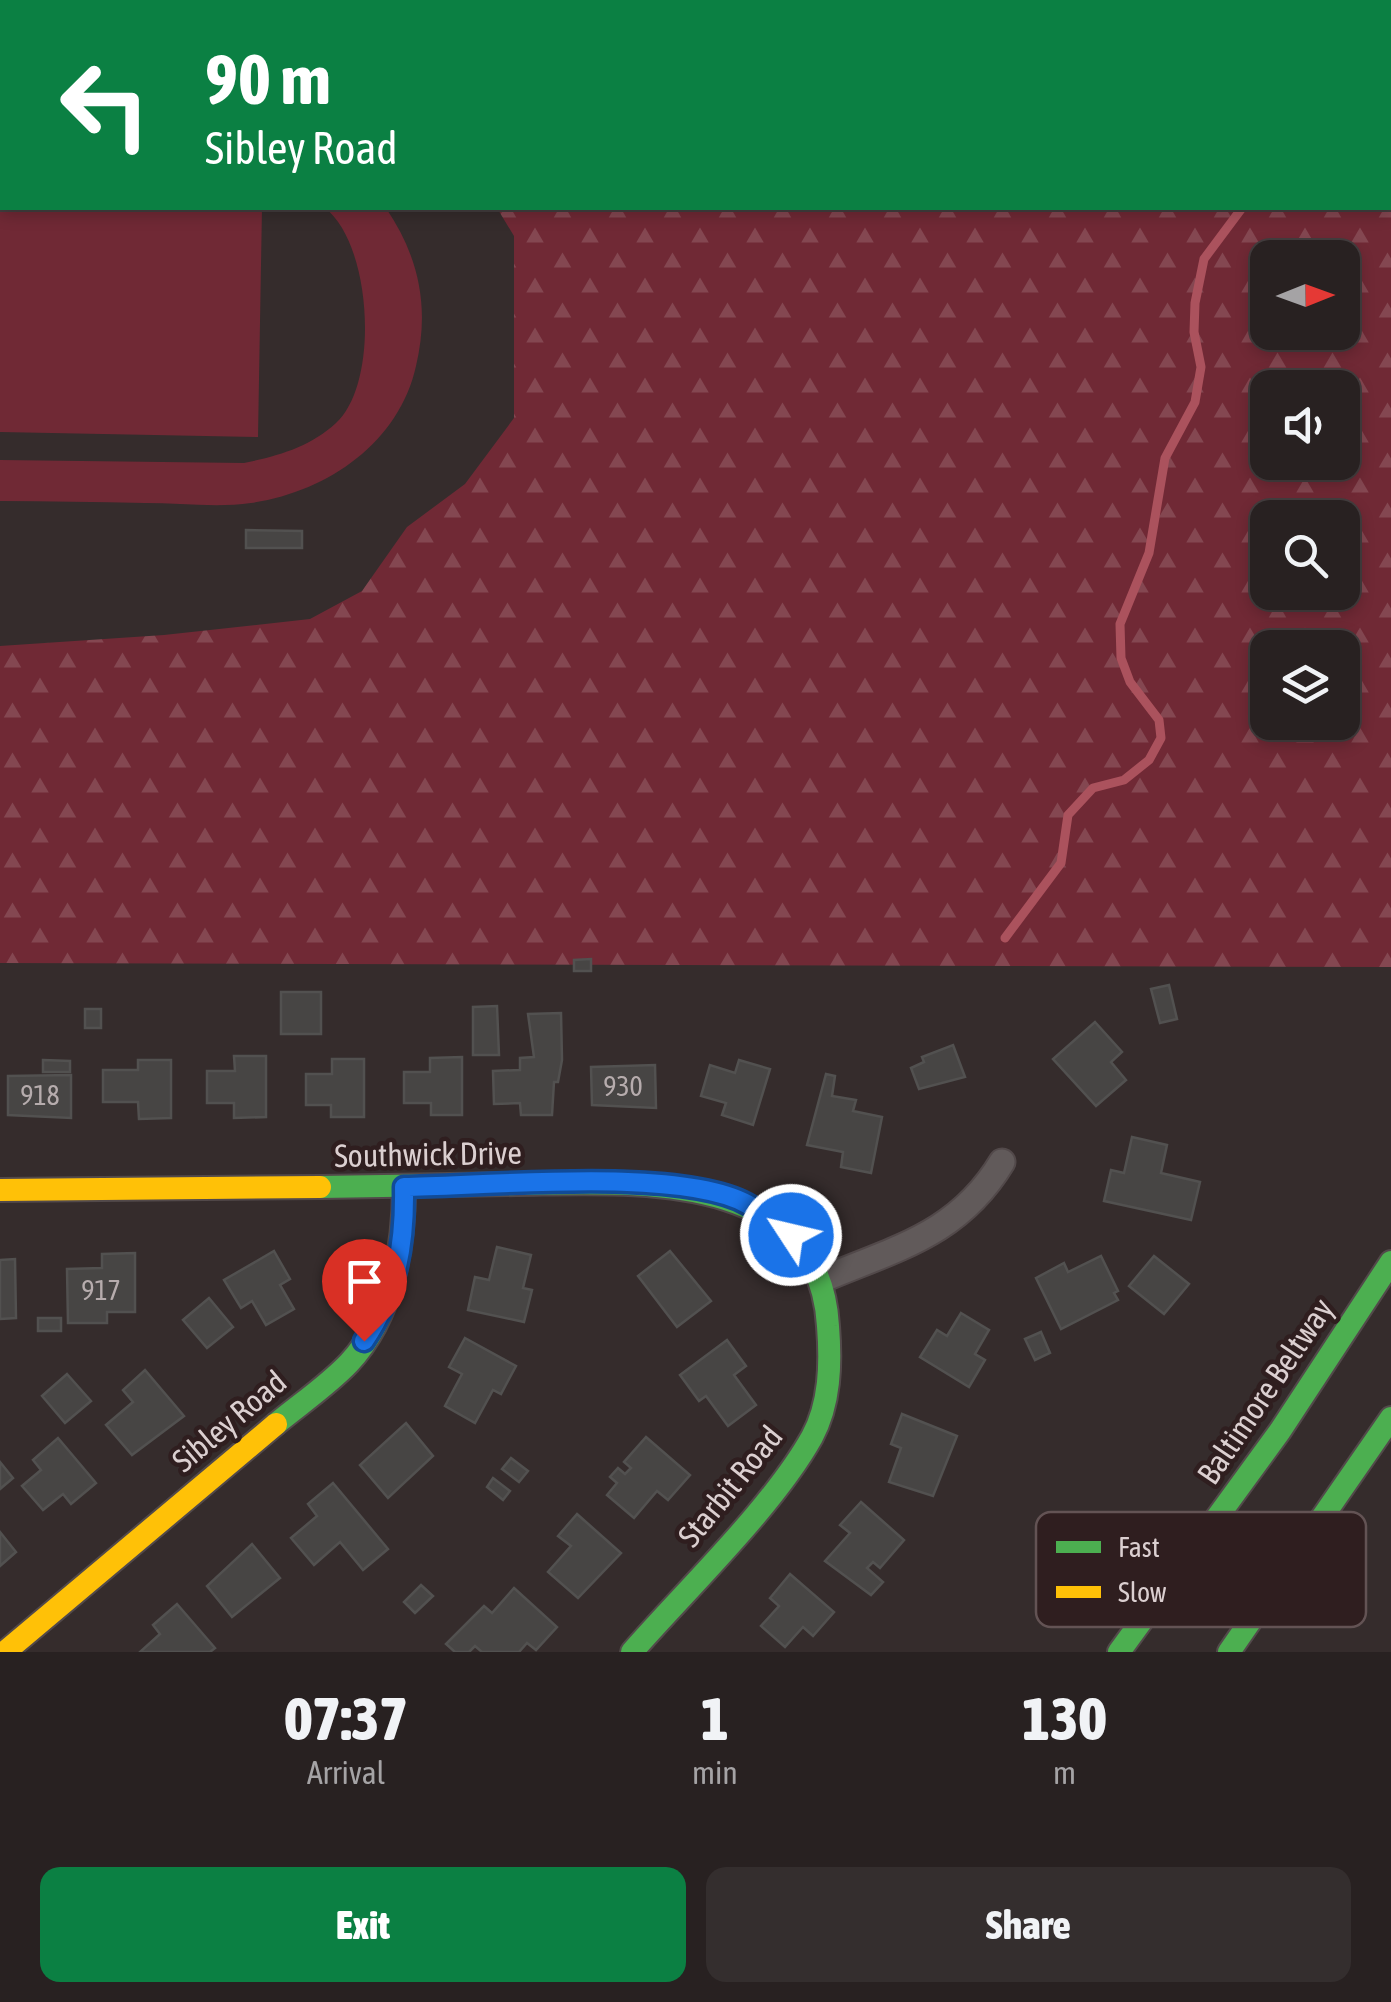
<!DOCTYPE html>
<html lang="en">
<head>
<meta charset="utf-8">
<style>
	body { margin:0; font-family:"Asap Condensed",sans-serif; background:#342e2e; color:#f1f3f6; height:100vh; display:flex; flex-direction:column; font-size:38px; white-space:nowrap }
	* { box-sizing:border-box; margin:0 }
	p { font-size:32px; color:#a5a3a5 }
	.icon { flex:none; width:55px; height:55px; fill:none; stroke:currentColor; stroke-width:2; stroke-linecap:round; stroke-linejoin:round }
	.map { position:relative; height:1652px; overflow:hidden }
	.sheet { display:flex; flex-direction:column; background:#282121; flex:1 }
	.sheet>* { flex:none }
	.hud { position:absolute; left:0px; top:0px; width:1392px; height:210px; box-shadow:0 5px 15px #0003,0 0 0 2px #443e3f; background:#0b8043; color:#fff; overflow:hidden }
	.needle { width:65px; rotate:89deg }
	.controls { position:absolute; left:1250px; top:240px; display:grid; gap:20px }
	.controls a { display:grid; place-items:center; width:110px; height:110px; border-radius:20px; background:#282121; box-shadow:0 5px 15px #0003,0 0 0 2px #443e3f; font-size:50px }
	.pin { position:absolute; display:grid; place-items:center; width:85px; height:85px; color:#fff; margin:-102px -42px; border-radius:50% 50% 50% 0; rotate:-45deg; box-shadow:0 0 10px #0007 }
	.pin .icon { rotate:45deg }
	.me { position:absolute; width:110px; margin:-55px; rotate:305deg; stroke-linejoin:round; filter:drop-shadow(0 0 8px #0008) }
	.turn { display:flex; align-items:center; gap:35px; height:210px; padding:0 40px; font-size:45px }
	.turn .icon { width:130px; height:130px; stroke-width:2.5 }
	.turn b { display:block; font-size:70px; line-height:85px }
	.eta { display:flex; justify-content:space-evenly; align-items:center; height:170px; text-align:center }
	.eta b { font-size:60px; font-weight:800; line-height:70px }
	.action { display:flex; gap:20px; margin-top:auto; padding:20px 40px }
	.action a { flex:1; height:115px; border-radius:20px; background:#0b8043; color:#fff; font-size:40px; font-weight:800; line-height:115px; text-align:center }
	.action a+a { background:#342e2e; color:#f1f3f6 }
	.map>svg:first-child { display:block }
	.forest { fill:url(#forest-firs); fill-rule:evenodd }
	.pitch { fill:#702935 }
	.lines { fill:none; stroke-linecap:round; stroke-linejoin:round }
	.stream { stroke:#ab525d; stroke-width:9 }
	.building { fill:#474544; stroke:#525150; stroke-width:2.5 }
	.street-casing { stroke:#52494a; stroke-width:29 }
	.fast-casing { stroke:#52494a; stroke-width:26 }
	.slow-casing { stroke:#52494a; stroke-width:26 }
	.street { stroke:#615a5a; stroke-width:25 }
	.fast { stroke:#4caf50; stroke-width:22 }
	.slow { stroke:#ffc107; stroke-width:22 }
	.route-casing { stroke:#114b97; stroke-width:25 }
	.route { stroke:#1a73e8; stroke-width:18 }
	.labels { text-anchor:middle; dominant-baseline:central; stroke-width:9; stroke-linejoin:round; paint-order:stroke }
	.number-label { font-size:28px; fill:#b6acad }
	.street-label { font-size:32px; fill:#dbcfd0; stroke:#2f1e1f }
	.key { fill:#2f1e1f; stroke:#635354; stroke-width:2.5 }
	.key-label { font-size:28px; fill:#dbcfd0 }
</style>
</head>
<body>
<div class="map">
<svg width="1391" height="1652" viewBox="0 0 1391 1652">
	<defs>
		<pattern id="forest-firs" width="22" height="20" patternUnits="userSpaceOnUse" patternTransform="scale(2.5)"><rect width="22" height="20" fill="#702935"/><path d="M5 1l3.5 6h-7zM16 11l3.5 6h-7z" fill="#844751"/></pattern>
	</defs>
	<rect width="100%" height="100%" fill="#352c2c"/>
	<path class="forest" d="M636,0H1391V967L0,963V646L164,635L310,619L362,591L407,527L465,484L514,418V236L497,208H1390V2ZM1268,258H1342V332H1268ZM1268,388H1342V462H1268ZM1268,518H1342V592H1268ZM1268,648H1342V722H1268Z"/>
	<g class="pitch">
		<path d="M0,0H385L2,2V11Z"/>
		<path d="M0,181L2,208H262L258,437L0,432Z"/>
		<path d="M325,208H386C419,257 430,307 416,366C399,443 327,492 251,503C218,508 179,503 145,503C97,502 48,501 0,501V460L244,463C278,456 310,447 336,423C380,383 372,244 325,208Z"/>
	</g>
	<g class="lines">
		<g class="stream">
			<path d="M1372,2L1379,0"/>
			<path d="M1005,938L1061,863L1068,815L1093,788L1124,780L1149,760L1161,738L1159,720L1130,682L1121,658L1120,624L1149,553L1165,458L1195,402L1201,367L1194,332L1195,303L1204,259L1242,208"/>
		</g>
	</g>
	<g class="building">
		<rect x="0" y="59" width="2" height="40"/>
		<path d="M246,530L302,531V548H246Z"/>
		<path d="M591,959V971H574V960Z"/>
		<path d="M1169,985L1177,1019L1160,1023L1151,989Z"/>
		<rect x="281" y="992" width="40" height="42"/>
		<path d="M497,1006L499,1055H473V1007Z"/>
		<rect x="85" y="1009" width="16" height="19"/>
		<path d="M561,1013L562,1060L558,1082H554L552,1115H521L520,1103L494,1104L493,1071L520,1070V1058L534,1057L528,1014Z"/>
		<path d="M1095,1022L1122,1052L1111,1062L1126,1080L1096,1106L1053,1059Z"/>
		<path d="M953,1045L965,1077L919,1089L911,1068L924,1062L922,1057Z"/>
		<path d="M234,1056H266V1117L234,1118V1103H207V1071H235Z"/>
		<path d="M462,1057V1115H431V1103H404V1072H430V1058Z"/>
		<path d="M332,1059H364V1117H331V1105H306V1074H332Z"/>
		<path d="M43,1060L70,1061V1072H43Z"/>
		<path d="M138,1060H171V1118L139,1119L138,1102H103V1070H138Z"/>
		<path d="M739,1060L770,1069L753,1125L722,1115L726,1103L701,1096L710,1065L735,1073Z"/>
		<path d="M655,1065L656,1108L592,1105L591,1067Z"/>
		<path d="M826,1074L835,1076L832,1096L856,1100L853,1111L882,1117L871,1173L841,1167L843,1152L807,1145Z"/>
		<path d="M71,1075V1118L8,1115V1076Z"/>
		<path d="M1132,1137L1167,1145L1161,1173L1200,1182L1191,1220L1104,1201L1111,1170L1124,1173Z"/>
		<path d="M497,1247L531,1255L523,1288L532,1290L524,1322L468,1310L475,1277L489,1280Z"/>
		<path d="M274,1251L290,1279L280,1285L294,1309L266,1325L252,1301L241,1308L224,1280Z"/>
		<path d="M670,1251L711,1301L677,1327L638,1276Z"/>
		<path d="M135,1253V1312H107V1323H68L67,1269L102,1268V1254Z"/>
		<path d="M1101,1256L1118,1291L1114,1293L1118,1300L1061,1329L1036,1278L1064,1263L1068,1272Z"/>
		<path d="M1154,1256L1189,1284L1164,1314L1129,1286Z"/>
		<path d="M15,1259L16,1318L0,1319V1260Z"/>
		<path d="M209,1298L233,1327L207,1348L183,1320Z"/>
		<path d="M961,1313L989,1330L975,1354L985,1360L969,1387L920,1357L937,1330L947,1336Z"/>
		<rect x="38" y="1318" width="23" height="13"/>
		<path d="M1041,1332L1050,1353L1035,1360L1025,1339Z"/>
		<path d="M465,1338L516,1366L501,1394L493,1390L475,1423L445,1406L462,1374L449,1367Z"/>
		<path d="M727,1340L746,1366L734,1375L756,1405L728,1426L706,1396L699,1401L680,1375Z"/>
		<path d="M145,1370L184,1416L132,1455L106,1425L133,1402L123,1390Z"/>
		<path d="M67,1374L91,1401L65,1423L42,1396Z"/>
		<path d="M902,1414L957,1436L933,1496L889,1482L901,1448L891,1444Z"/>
		<path d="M406,1423L433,1456L388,1498L360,1465Z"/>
		<path d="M646,1437L690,1475L668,1500L657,1491L634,1518L607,1495L617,1483L610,1477L618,1468L625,1474L631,1468L624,1462Z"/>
		<path d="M58,1438L96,1483L71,1504L63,1494L43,1510L22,1486L41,1470L33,1460Z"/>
		<path d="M511,1458L528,1471L519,1482L502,1469Z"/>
		<path d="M0,1462L13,1478L0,1489Z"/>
		<path d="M493,1478L510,1491L503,1500L487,1487Z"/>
		<path d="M333,1483L388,1549L363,1570L340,1542L314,1565L291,1538L317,1516L308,1504Z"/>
		<path d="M861,1502L904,1540L880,1568L873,1562L867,1568L883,1582L871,1595L825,1561L850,1533L840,1525Z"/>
		<path d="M577,1514L621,1553L578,1598L548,1572L571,1546L558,1536Z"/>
		<path d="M0,1532L16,1552L0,1566Z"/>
		<path d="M252,1544L280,1578L232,1617L207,1586Z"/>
		<path d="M790,1574L834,1612L813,1636L803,1627L785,1647L761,1626L779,1606L770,1598Z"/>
		<path d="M421,1585L433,1596L415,1613L404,1602Z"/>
		<path d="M514,1588L557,1627L536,1650L527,1643L519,1652H482L475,1646L469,1652H455L446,1644L484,1606L492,1613Z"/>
		<path d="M177,1604L215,1648L210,1652H140L160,1634L153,1625Z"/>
	</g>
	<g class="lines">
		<defs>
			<path id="street" d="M821,1280C896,1248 958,1235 1002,1162"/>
			<g id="fast">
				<path d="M320,1187C385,1186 451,1185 517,1184C629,1183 819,1167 828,1326C831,1364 830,1404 812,1437C773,1507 686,1590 632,1652"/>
				<path d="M276,1424C300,1404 327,1386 349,1363C392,1317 404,1248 404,1187"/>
				<path d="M1119,1652L1280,1431L1391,1262"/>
				<path d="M1229,1652L1391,1418"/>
			</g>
			<g id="slow">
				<path d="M0,1190L320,1187"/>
				<path d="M5,1652L276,1424"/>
			</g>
		</defs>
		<use href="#street" class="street-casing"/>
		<use href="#fast" class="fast-casing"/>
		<use href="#slow" class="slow-casing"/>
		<use href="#street" class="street"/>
		<use href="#fast" class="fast"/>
		<use href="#slow" class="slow"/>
	</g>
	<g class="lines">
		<defs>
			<path id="route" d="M364,1341C397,1292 405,1245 404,1187C486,1186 680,1167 747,1204C762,1212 776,1225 791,1235"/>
		</defs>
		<use href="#route" class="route-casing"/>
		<use href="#route" class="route"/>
	</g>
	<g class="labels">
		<g class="number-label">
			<text x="623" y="1086">930</text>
			<text x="40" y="1095">918</text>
			<text x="101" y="1290">917</text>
		</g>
		<g class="street-label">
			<text transform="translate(428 1154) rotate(-1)">Southwick Drive</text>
			<text transform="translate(1265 1391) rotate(-56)">Baltimore Beltway</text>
			<text transform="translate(229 1421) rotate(-40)">Sibley Road</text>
			<text transform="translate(730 1486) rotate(-51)">Starbit Road</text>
		</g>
	</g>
	<rect x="1036" y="1512" width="330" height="115" rx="15" class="key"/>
	<rect x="1056" y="1541" width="45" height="12" fill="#4caf50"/>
	<rect x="1056" y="1586" width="45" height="12" fill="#ffc107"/>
	<g class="key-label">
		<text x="1118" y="1557">Fast</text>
		<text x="1118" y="1602">Slow</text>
	</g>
</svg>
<div class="controls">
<a><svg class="needle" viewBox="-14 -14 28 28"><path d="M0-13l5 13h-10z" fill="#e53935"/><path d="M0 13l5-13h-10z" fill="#a5a3a5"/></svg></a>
<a><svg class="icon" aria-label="sound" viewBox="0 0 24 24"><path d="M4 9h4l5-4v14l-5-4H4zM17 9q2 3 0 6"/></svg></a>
<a><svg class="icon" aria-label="search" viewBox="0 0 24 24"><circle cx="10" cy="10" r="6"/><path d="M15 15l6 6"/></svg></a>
<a><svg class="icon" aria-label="layers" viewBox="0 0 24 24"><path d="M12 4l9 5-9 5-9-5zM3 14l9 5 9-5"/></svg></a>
</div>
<div class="pin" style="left:364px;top:1341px;background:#d93025"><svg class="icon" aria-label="arrive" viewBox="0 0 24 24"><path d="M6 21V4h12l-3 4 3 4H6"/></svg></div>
<svg class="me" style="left:791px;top:1235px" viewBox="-20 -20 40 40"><circle r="17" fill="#1a73e8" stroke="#fff" stroke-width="3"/><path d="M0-11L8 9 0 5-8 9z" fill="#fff"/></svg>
<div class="hud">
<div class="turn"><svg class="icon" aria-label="left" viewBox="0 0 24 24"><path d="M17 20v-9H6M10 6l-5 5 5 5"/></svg><div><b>90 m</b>Sibley Road</div></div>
</div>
</div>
<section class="sheet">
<div class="eta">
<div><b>07:37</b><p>Arrival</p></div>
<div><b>1</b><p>min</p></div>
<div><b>130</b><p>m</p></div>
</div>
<div class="action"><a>Exit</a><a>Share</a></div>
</section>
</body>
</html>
